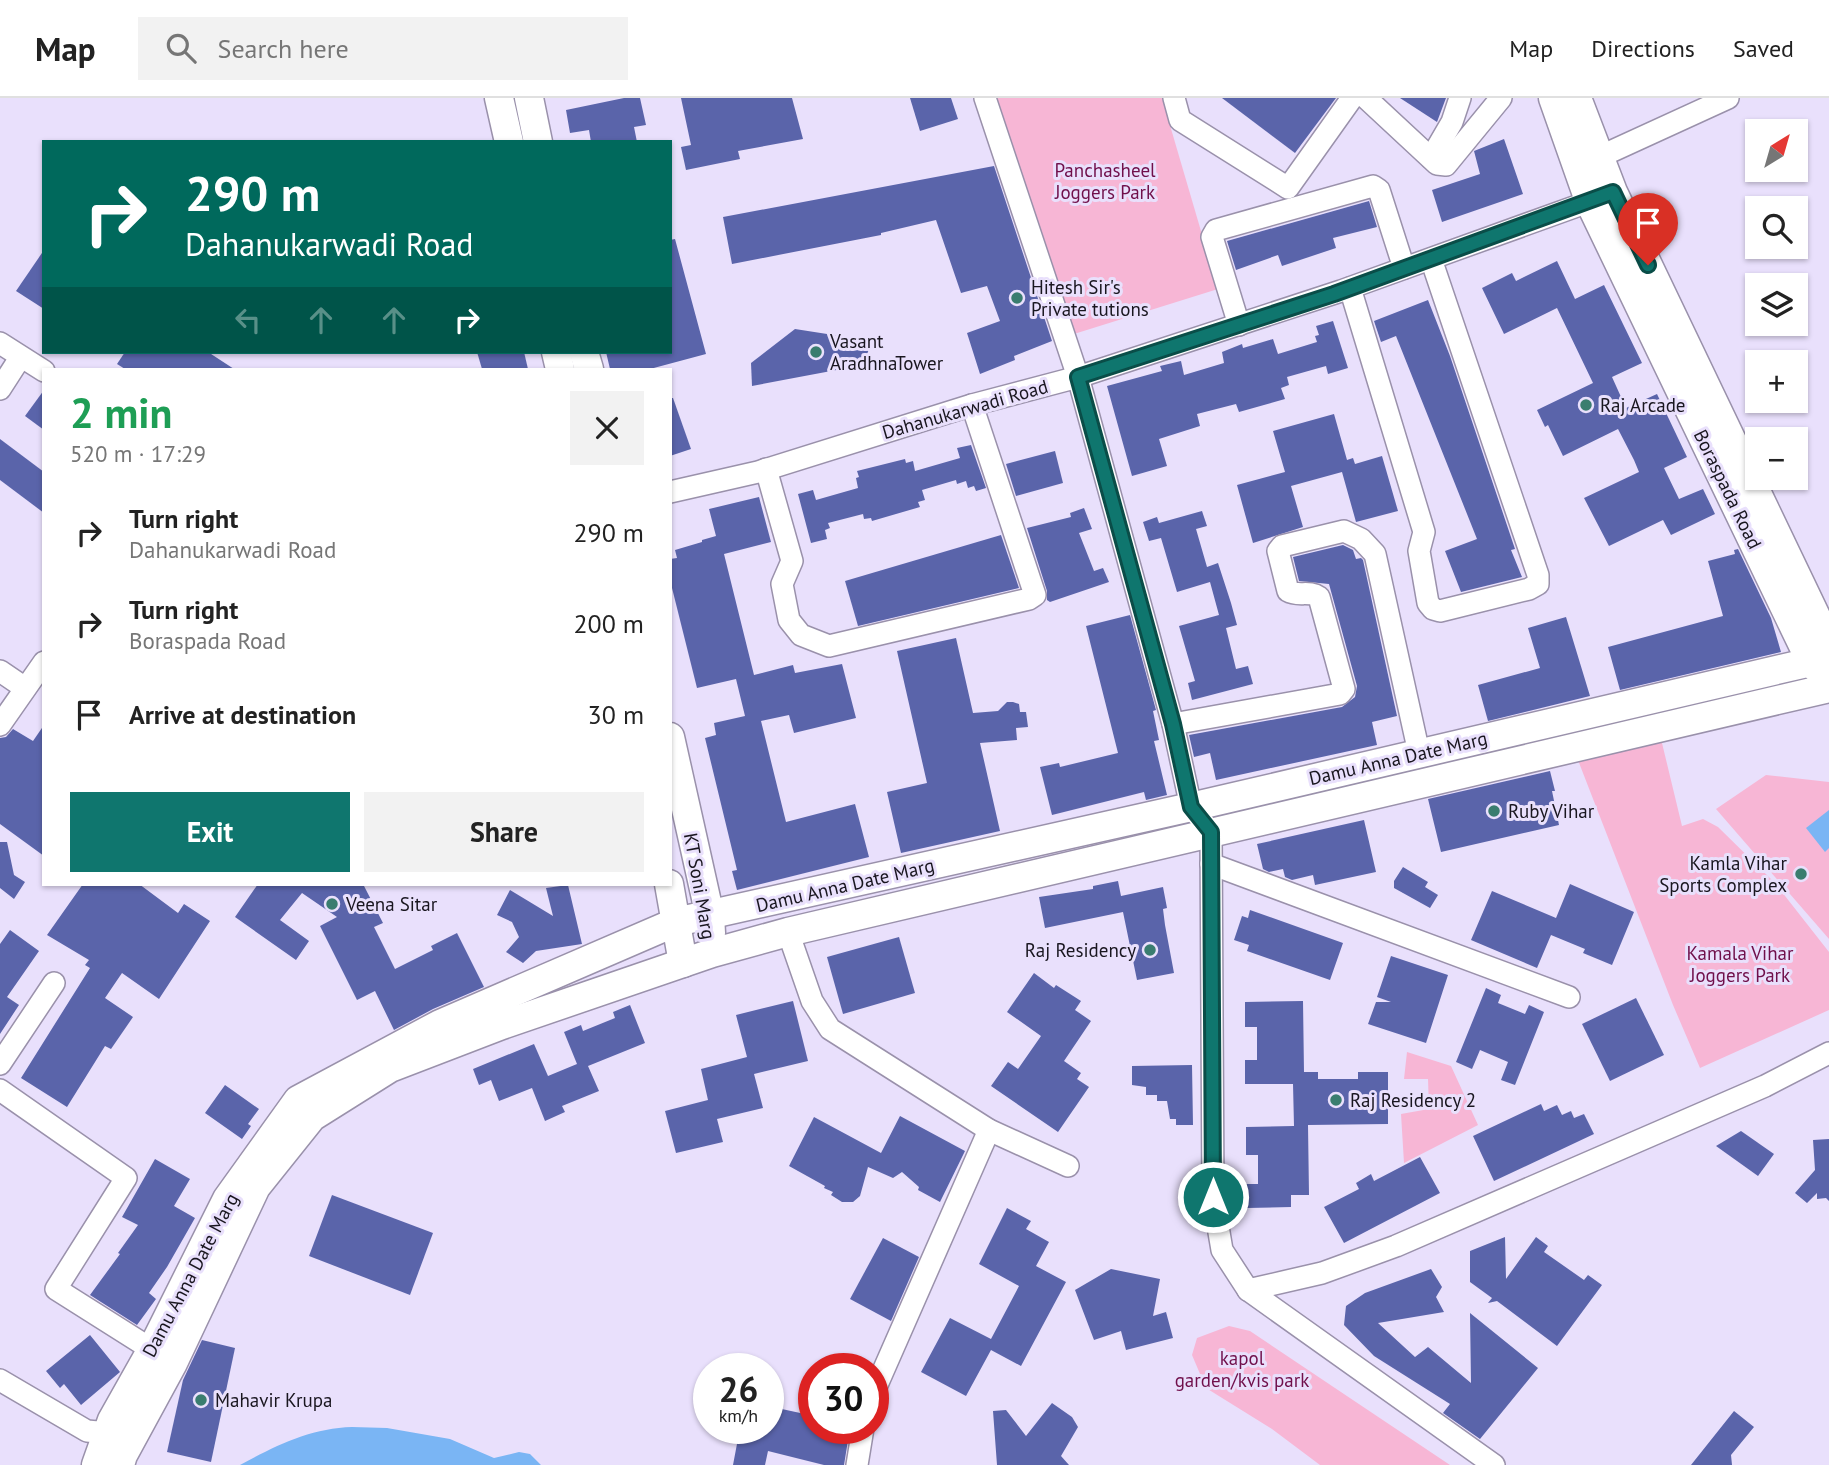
<!DOCTYPE html>
<html lang="en">
<head>
<meta charset="utf-8">
<style>
	body { margin:0; font-family:"PT Sans",sans-serif; background:#f2f2f2; color:#222; height:100vh; display:flex; flex-direction:column; font-size:26px; white-space:nowrap }
	* { box-sizing:border-box; margin:0 }
	p { font-size:23px; color:#767676 }
	.icon { flex:none; width:38px; height:38px; fill:none; stroke:currentColor; stroke-width:2; stroke-linecap:round; stroke-linejoin:round }
	.map { position:relative; flex:1; overflow:hidden }
	.sheet { position:absolute; left:42px; top:270px; width:630px; height:518px; display:flex; flex-direction:column; background:#fff; border-radius:0px; box-shadow:0 2px 5px #0004 }
	.sheet>* { flex:none }
	.banner { position:absolute; left:42px; top:42px; width:630px; height:214px; border-radius:0px; box-shadow:0 2px 5px #0004; background:#00695c; color:#fff; overflow:hidden }
	.needle { width:46px; rotate:37deg }
	.controls { position:absolute; left:1745px; top:21px; display:grid; gap:14px }
	.controls a { display:grid; place-items:center; width:63px; height:63px; border-radius:0px; background:#fff; box-shadow:0 2px 5px #0004; font-size:35px }
	.speed { position:absolute; left:693px; top:1255px; display:flex; gap:14px; font-size:35px; font-weight:700; text-align:center }
	.speed>* { display:grid; place-content:center; width:91px; height:91px; border-radius:50%; background:#fff; box-shadow:0 2px 5px #0004; line-height:1 }
	.speed small { font-size:18px; font-weight:400 }
	.speed .limit { border:10px solid #d22; background:#fff; color:#111 }
	.pin { position:absolute; display:grid; place-items:center; width:60px; height:60px; color:#fff; margin:-72px -30px; border-radius:50% 50% 50% 0; rotate:-45deg; box-shadow:0 0 7px #0007 }
	.pin .icon { rotate:45deg }
	.me { position:absolute; width:77px; margin:-38px; rotate:0deg; stroke-linejoin:round; filter:drop-shadow(0 0 5px #0008) }
	.turn { display:flex; align-items:center; gap:24px; height:147px; padding:0 28px; font-size:32px }
	.turn .icon { width:91px; height:91px; stroke-width:2.5 }
	.turn b { display:block; font-size:49px; line-height:60px }
	.lanes { display:flex; align-items:center; height:66px; padding:0 28px; background:#0003; justify-content:center; gap:35px; direction:ltr }
	.lanes .off { opacity:.35 }
	.round { display:grid; place-items:center; flex:none; width:74px; height:74px; border-radius:0px; background:#f2f2f2 }
	.headline { display:flex; align-items:center; justify-content:space-between; height:119px; padding:0 28px }
	h1 { font-size:42px; font-weight:700; line-height:52px; color:#1e9e55 }
	.primary-button { display:flex; gap:14px; margin-top:auto; padding:14px 28px }
	.primary-button a { flex:1; height:80px; border-radius:0px; background:#0f766e; color:#fff; font-size:28px; font-weight:700; line-height:80px; text-align:center }
	.primary-button a+a { background:#f2f2f2; color:#222 }
	ul { padding:0; list-style:none }
	li { display:flex; align-items:center; gap:21px; height:91px; padding:0 28px }
	li div { flex:1 }
	li b { display:block; font-size:26px }
	li em { font-style:normal }
	header { display:flex; align-items:center; gap:42px; box-sizing:border-box; height:98px; padding:0 35px; background:#fff; border-bottom:2px solid #e0e0e0 }
	header strong { font-size:33px }
	nav { display:flex; gap:38px; margin-inline-start:auto; font-size:24px }
	.search { width:490px; height:63px; background:#f2f2f2; display:flex; align-items:center; gap:18px; box-sizing:border-box; padding:0 24px; border-radius:0px; color:#767676; font-size:26px }
	.map>svg:first-child { display:block }
	.green { fill:#f7b6d5 }
	.water { fill:#7ab5f4 }
	.building { fill:#5a64aa }
	.lines { fill:none; stroke-linecap:round; stroke-linejoin:round }
	.street-casing { stroke:#9a91ab; stroke-width:24 }
	.secondary-casing { stroke:#9a91ab; stroke-width:31 }
	.street { stroke:#fff; stroke-width:21 }
	.secondary { stroke:#fff; stroke-width:28 }
	.route-casing { stroke:#0a4d48; stroke-width:18 }
	.route { stroke:#0f766e; stroke-width:12 }
	.poi-dot { fill:#3a7d6f; stroke:#e9e0fc; stroke-width:2.5 }
	.labels { text-anchor:middle; dominant-baseline:central; stroke-width:6; stroke-linejoin:round; paint-order:stroke }
	.park-label { font-size:19px; fill:#700f4b; stroke:#e9e0fc }
	.poi-label { font-size:19px; fill:#19161f; stroke:#e9e0fc; text-anchor:start }
	.street-label { font-size:19px; fill:#19161f; stroke:#e9e0fc }
</style>
</head>
<body>
<header>
<strong>Map</strong>
<div class="search"><svg class="icon" aria-label="search" viewBox="0 0 24 24"><circle cx="10" cy="10" r="6"/><path d="M15 15l6 6"/></svg>Search here</div>
<nav><a>Map</a><a>Directions</a><a>Saved</a></nav>
</header>
<div class="map">
<svg width="1829" height="1367" viewBox="0 0 1829 1367">
	<rect width="100%" height="100%" fill="#e9e0fc"/>
	<g class="green">
		<path d="M996,0H1162L1218,191L1074,236Z"/>
		<path d="M1662,645L1682,728L1703,721L1718,729L1774,784L1829,854V912L1700,970L1673,907L1576,657Z"/>
		<path d="M1766,677L1829,684V841L1716,711Z"/>
		<path d="M1407,954L1451,968L1478,1027L1404,1065L1401,1016L1429,1011L1428,981H1404Z"/>
		<path d="M1229,1228L1250,1233L1450,1367H1320L1272,1331L1206,1290L1192,1257L1197,1240Z"/>
	</g>
	<g class="water">
		<path d="M1829,712V750L1825,754L1806,730Z"/>
		<path d="M352,1329L387,1330L450,1341L494,1360L519,1354L530,1356L541,1367H240C275,1348 311,1330 352,1329Z"/>
	</g>
	<g class="building">
		<path d="M624,0H640L646,27L634,29L637,44H591L589,32L570,35L566,12Z"/>
		<path d="M681,0H792L803,41L738,53L740,61L686,72L681,49L691,47Z"/>
		<path d="M910,0H951L958,21L920,33Z"/>
		<path d="M1222,0H1336L1295,55Z"/>
		<path d="M1400,0H1446L1437,24Z"/>
		<path d="M1504,41L1523,96L1442,124L1432,92L1480,76L1474,53Z"/>
		<path d="M994,68L1052,243L1014,258L1015,262L980,276L967,235L1000,223L987,188L961,195L936,122L881,135V137L732,166L723,119Z"/>
		<path d="M1369,103L1377,129L1333,140L1336,150L1282,168L1278,157L1236,172L1227,143Z"/>
		<path d="M675,141L706,256L650,271H610L606,254H670V142Z"/>
		<path d="M44,152V211L16,193Z"/>
		<path d="M1557,163L1575,201L1604,187L1642,265L1612,279L1626,310L1657,296L1687,359L1664,370L1679,401L1703,391L1715,416L1671,437L1663,422L1609,448L1584,400L1639,374L1634,362L1618,331L1563,358L1548,327L1545,329L1537,312L1593,285L1557,210L1504,236L1482,190L1512,175L1516,183Z"/>
		<path d="M1428,202L1450,258L1515,451L1511,452L1522,479L1461,494L1445,453L1477,441L1396,238L1381,244L1374,223Z"/>
		<path d="M1333,223L1348,270L1328,276L1326,268L1287,279L1289,287L1281,290L1285,301L1239,314L1236,306L1197,316L1200,328L1159,341L1167,368L1132,378L1107,288L1162,273L1160,268L1181,263L1184,277L1224,265L1222,254L1242,246L1243,250L1273,241L1278,256L1317,244L1315,238L1319,237L1316,228Z"/>
		<path d="M795,231L872,243L863,267L752,288L751,265Z"/>
		<path d="M125,254H208L234,271H125L117,266Z"/>
		<path d="M477,254H524L528,271H482Z"/>
		<path d="M44,292V332L25,318Z"/>
		<path d="M670,300H673L691,351L670,358Z"/>
		<path d="M1334,316L1347,362L1353,360L1355,366L1382,358L1398,413L1356,424L1342,374L1291,388L1303,429L1253,445L1237,387L1285,374L1273,333Z"/>
		<path d="M0,341L44,374V415L0,382Z"/>
		<path d="M971,347L986,390L976,393L974,388L968,390L966,383L957,386L956,382L922,392L925,402L918,404L920,409L872,423L871,420L864,421L863,416L828,425L830,430L825,432L827,441L811,445L798,396L813,392L816,402L858,390L856,380L859,379L857,373L905,361L906,365L913,363L915,373L960,360L957,350Z"/>
		<path d="M1055,353L1063,385L1016,398L1006,366Z"/>
		<path d="M759,399L771,444L724,456L754,577L793,567L795,575L842,566L856,620L794,635L789,617L761,623L786,724L855,706L869,759L737,792L732,773L737,772L705,640L716,637L714,625L745,618L736,581L697,590L670,482V461L677,460L675,452L702,444V442L716,438L709,411Z"/>
		<path d="M1084,410L1092,431L1079,435L1094,473L1103,470L1109,484L1050,504L1047,502V493L1027,430L1071,419L1070,415Z"/>
		<path d="M1202,413L1207,428L1196,431L1207,469L1218,465L1231,505L1237,527L1226,530L1236,571L1248,568L1253,586L1192,602L1188,585L1195,583L1179,528L1219,517L1210,484L1177,494L1161,440L1149,443L1143,424L1157,419L1159,425Z"/>
		<path d="M1001,437L1019,490L858,528L845,483Z"/>
		<path d="M1343,447L1353,452L1356,461L1361,460L1363,462L1397,618L1372,624L1377,647L1216,682L1210,655L1194,659L1189,637L1342,609L1355,599L1357,588L1329,486L1299,483L1293,459Z"/>
		<path d="M1738,451L1771,520L1781,554L1620,592L1608,549L1723,518L1708,463L1735,456L1734,452Z"/>
		<path d="M1130,517L1156,612L1153,613L1159,642L1154,643L1167,697L1146,702L1144,694L1052,717L1040,669L1059,665L1060,669L1118,655L1086,528Z"/>
		<path d="M1566,519L1590,598L1488,623L1478,587L1540,570L1528,530Z"/>
		<path d="M956,540L973,615L998,613L1007,604H1013L1019,606L1020,614H1026L1028,629L1016,630L1017,642L980,645L1000,733L901,755L887,694L927,685L897,553Z"/>
		<path d="M44,627V758L0,726V640L6,639L13,631L33,643Z"/>
		<path d="M1550,673L1555,693H1552L1559,727L1441,754L1428,701Z"/>
		<path d="M1364,722L1376,774L1315,787L1313,777L1292,782L1285,779L1283,771L1269,774L1263,771L1257,746Z"/>
		<path d="M0,744H7L14,777L25,784L14,801L0,790Z"/>
		<path d="M1403,769L1428,784L1425,789L1438,797L1430,810L1394,790V783Z"/>
		<path d="M1118,783L1121,798L1163,789L1167,810L1163,811L1165,827L1174,875L1137,882L1123,814L1045,830L1039,799L1093,791V788Z"/>
		<path d="M83,786H139L178,815L184,806L210,823L159,901L122,875L105,900L133,919L111,951L105,948L67,1009L21,980L90,870L85,867L89,862L47,837Z"/>
		<path d="M258,786H363L383,825L374,829L395,871L433,852L431,848L457,835L484,889L433,911L394,932L375,893L357,902L320,828L337,819L302,795L280,822L309,843L296,862L235,819Z"/>
		<path d="M1570,786L1634,814L1612,867L1583,855L1585,851L1551,837L1537,870L1471,842L1492,793L1556,820Z"/>
		<path d="M568,787L582,846L536,853L523,865L506,854L519,839L512,824L497,817L510,792L553,818L546,790Z"/>
		<path d="M1250,812L1343,845L1330,882L1247,853L1249,847L1234,842L1242,818L1248,820Z"/>
		<path d="M10,832L39,853L7,899L19,907L0,936V846Z"/>
		<path d="M899,839L915,895L843,916L827,859Z"/>
		<path d="M1391,858L1448,877L1426,945L1368,926L1376,904H1391L1377,899Z"/>
		<path d="M1034,875L1054,890L1056,887L1081,903L1075,912L1091,923L1064,963L1081,975L1077,981L1089,989L1058,1034L991,988L1008,964L1018,971L1041,938L1007,914Z"/>
		<path d="M1486,890L1501,897L1498,905L1525,916L1529,907L1544,914L1515,987L1501,982L1508,964L1480,952L1472,971L1456,964Z"/>
		<path d="M1636,900L1664,957L1610,983L1582,926Z"/>
		<path d="M793,903L808,963L754,976L763,1010L717,1021L723,1044L676,1055L665,1013L708,1002L701,971L747,959L736,917Z"/>
		<path d="M1303,903L1304,974H1318V981H1358V974H1388V1026L1308,1027L1309,1097H1291V1109L1247,1110L1246,1086H1258V1057H1246V1029L1294,1028L1293,986H1245V962H1257V929H1245V904Z"/>
		<path d="M630,907L645,945L588,968L599,993L562,1008L565,1014L545,1023L532,990L499,1003L491,982L479,987L473,971L534,946L548,978L577,966L564,934L581,927L583,933L615,920L613,914Z"/>
		<path d="M1192,967L1193,1027H1176V1021H1170L1167,1003H1157V997H1146V989L1132,987V968Z"/>
		<path d="M225,987L259,1011L248,1026L251,1028L242,1041L205,1015Z"/>
		<path d="M1541,1006L1544,1013L1557,1007L1562,1017L1571,1013L1574,1020L1584,1016L1594,1036L1494,1083L1473,1038Z"/>
		<path d="M900,1018L965,1053L940,1104L918,1092L919,1089L902,1074L893,1080L868,1069L860,1098L853,1104H842L831,1097L833,1094L824,1090L825,1088L789,1068L814,1019L881,1055Z"/>
		<path d="M1741,1033L1774,1056L1758,1078L1716,1048Z"/>
		<path d="M1829,1041V1103L1826,1100L1817,1101V1095L1807,1105L1795,1095L1815,1072L1813,1042Z"/>
		<path d="M1420,1059L1440,1095L1344,1145L1324,1109L1359,1091L1356,1085L1371,1076L1374,1083Z"/>
		<path d="M155,1061L190,1081L174,1108L195,1120L167,1169L149,1195L156,1201L137,1227L90,1197L120,1156L118,1155L138,1127L122,1119Z"/>
		<path d="M332,1097L433,1135L410,1197L309,1158Z"/>
		<path d="M1007,1110L1031,1123L1026,1131L1049,1144L1036,1168L1066,1184L1021,1268L991,1252L966,1298L921,1274L950,1220L991,1241L1019,1188L979,1166Z"/>
		<path d="M1505,1139L1506,1181L1536,1139L1548,1148L1544,1154L1584,1182L1588,1177L1602,1187L1557,1248L1497,1203L1488,1205L1492,1200L1470,1184V1153Z"/>
		<path d="M883,1140L919,1159L891,1223L850,1201Z"/>
		<path d="M1111,1171L1160,1181L1153,1218L1166,1214L1173,1240L1126,1252L1121,1233L1094,1242L1075,1192Z"/>
		<path d="M1431,1171L1442,1189L1436,1199L1444,1214L1378,1225L1415,1259L1428,1249L1471,1285L1470,1215L1538,1270L1480,1341L1443,1315L1450,1306L1374,1258L1344,1227L1346,1208L1365,1195Z"/>
		<path d="M90,1237L120,1274L81,1307L64,1286L60,1290L46,1273Z"/>
		<path d="M202,1242L235,1250L211,1364L167,1354L183,1282Z"/>
		<path d="M1052,1305L1072,1319L1078,1329L1061,1358L1069,1367H997L993,1313L1006,1312L1026,1338Z"/>
		<path d="M768,1308L814,1318V1330H850L844,1367H824L768,1353L765,1367H733L740,1330H768Z"/>
		<path d="M1734,1313L1754,1329L1731,1357L1732,1367H1691Z"/>
	</g>
	<g class="lines">
		<defs>
			<g id="street">
				<path d="M985,0L1078,279L1173,626L1191,709L1211,734L1213,1099L1222,1152L1248,1192L1322,1175L1396,1148L1765,988L1829,955"/>
				<path d="M1174,0L1180,22L1288,90L1352,0"/>
				<path d="M1366,0L1437,66L1446,67L1501,0"/>
				<path d="M1431,60L1452,24L1460,0"/>
				<path d="M1586,65L1728,0"/>
				<path d="M1350,190L1424,434L1419,453L1428,505L1433,511L1440,513L1529,491L1538,486V477L1431,161"/>
				<path d="M1239,227L1212,139L1216,132L1373,88L1379,92L1404,170"/>
				<path d="M0,245L44,273"/>
				<path d="M0,291L20,260"/>
				<path d="M766,371L792,463L782,486L789,522L801,537L829,548L1029,501L1035,497L1032,488L972,307"/>
				<path d="M670,394L758,374L972,307L1078,279L1341,193L1602,99"/>
				<path d="M0,573L25,590"/>
				<path d="M1173,626L1340,596L1344,591L1319,499C1309,492 1298,499 1288,493L1278,453L1282,448L1344,433L1361,441L1375,456L1419,655"/>
				<path d="M0,627L44,564"/>
				<path d="M1211,766L1569,899"/>
				<path d="M788,834L812,903L830,931L989,1032L1068,1068"/>
				<path d="M0,966L54,885"/>
				<path d="M0,992L126,1080L56,1191L162,1258"/>
				<path d="M1248,1192L1494,1367"/>
				<path d="M0,1282L87,1333L109,1335"/>
				<path d="M873,1296L989,1032"/>
				<path d="M857,1367L863,1330"/>
			</g>
			<g id="secondary">
				<path d="M499,0L509,44"/>
				<path d="M529,0L538,44"/>
				<path d="M1553,0L1590,105L1811,564L1823,577"/>
				<path d="M1577,0L1613,94L1821,529L1829,540"/>
				<path d="M556,254L560,271"/>
				<path d="M584,254L589,271"/>
				<path d="M670,639L710,818L711,835"/>
				<path d="M669,786L683,865"/>
				<path d="M96,1367L112,1322L152,1251L227,1101L298,1002L440,926L676,824L1191,709L1811,564L1829,558"/>
				<path d="M120,1367L123,1357L173,1265L256,1089L312,1019L390,970L502,927L712,855L788,834L1829,590"/>
			</g>
		</defs>
		<use href="#street" class="street-casing"/>
		<use href="#secondary" class="secondary-casing"/>
		<use href="#street" class="street"/>
		<use href="#secondary" class="secondary"/>
	</g>
	<g class="lines">
		<defs>
			<path id="route" d="M1213,1099L1211,734L1191,709L1173,626L1078,279L1334,196L1613,94L1648,167"/>
		</defs>
		<use href="#route" class="route-casing"/>
		<use href="#route" class="route"/>
	</g>
	<g class="poi-dot">
		<circle cx="1017" cy="200" r="7"/>
		<circle cx="816" cy="254" r="7"/>
		<circle cx="1586" cy="307" r="7"/>
		<circle cx="1494" cy="713" r="7"/>
		<circle cx="1801" cy="776" r="7"/>
		<circle cx="332" cy="806" r="7"/>
		<circle cx="1150" cy="852" r="7"/>
		<circle cx="1336" cy="1002" r="7"/>
		<circle cx="201" cy="1302" r="7"/>
	</g>
	<g class="labels">
		<g class="park-label">
			<text x="1105" y="72">Panchasheel<tspan x="1105" dy="22">Joggers Park</tspan></text>
			<text x="1740" y="855">Kamala Vihar<tspan x="1740" dy="22">Joggers Park</tspan></text>
			<text x="1242" y="1260">kapol<tspan x="1242" dy="22">garden/kvis park</tspan></text>
		</g>
		<g class="poi-label">
			<text x="1031" y="189">Hitesh Sir's<tspan x="1031" dy="22">Private tutions</tspan></text>
			<text x="830" y="243">Vasant<tspan x="830" dy="22">AradhnaTower</tspan></text>
			<text x="1600" y="307">Raj Arcade</text>
			<text x="1508" y="713">Ruby Vihar</text>
			<text x="1787" y="765" text-anchor="end">Kamla Vihar<tspan x="1787" dy="22">Sports Complex</tspan></text>
			<text x="346" y="806">Veena Sitar</text>
			<text x="1136" y="852" text-anchor="end">Raj Residency</text>
			<text x="1350" y="1002">Raj Residency 2</text>
			<text x="215" y="1302">Mahavir Krupa</text>
		</g>
		<g class="street-label">
			<text transform="translate(965 311) rotate(-16)">Dahanukarwadi Road</text>
			<text transform="translate(1728 391) rotate(64)">Boraspada Road</text>
			<text transform="translate(1398 660) rotate(-13)">Damu Anna Date Marg</text>
			<text transform="translate(845 787) rotate(-13)">Damu Anna Date Marg</text>
			<text transform="translate(700 788) rotate(80)">KT Soni Marg</text>
			<text transform="translate(190 1177) rotate(-62)">Damu Anna Date Marg</text>
		</g>
	</g>
</svg>
<div class="controls">
<a><svg class="needle" viewBox="-14 -14 28 28"><path d="M0-13l5 13h-10z" fill="#e53935"/><path d="M0 13l5-13h-10z" fill="#767676"/></svg></a>
<a><svg class="icon" aria-label="search" viewBox="0 0 24 24"><circle cx="10" cy="10" r="6"/><path d="M15 15l6 6"/></svg></a>
<a><svg class="icon" aria-label="layers" viewBox="0 0 24 24"><path d="M12 4l9 5-9 5-9-5zM3 14l9 5 9-5"/></svg></a>
<a>+</a>
<a>−</a>
</div>
<div class="speed"><div>26<small>km/h</small></div><div class="limit">30</div></div>
<div class="pin" style="left:1648px;top:167px;background:#d93025"><svg class="icon" aria-label="arrive" viewBox="0 0 24 24"><path d="M6 21V4h12l-3 4 3 4H6"/></svg></div>
<svg class="me" style="left:1213px;top:1099px" viewBox="-20 -20 40 40"><circle r="17" fill="#0f766e" stroke="#fff" stroke-width="3"/><path d="M0-11L8 9 0 5-8 9z" fill="#fff"/></svg>
<div class="banner">
<div class="turn"><svg class="icon" aria-label="right" viewBox="0 0 24 24"><path d="M7 20v-9h11M14 6l5 5-5 5"/></svg><div><b>290 m</b>Dahanukarwadi Road</div></div>
<div class="lanes"><svg class="icon off" aria-label="left" viewBox="0 0 24 24"><path d="M17 20v-9H6M10 6l-5 5 5 5"/></svg><svg class="icon off" aria-label="ahead" viewBox="0 0 24 24"><path d="M12 20V5M6 11l6-6 6 6"/></svg><svg class="icon off" aria-label="ahead" viewBox="0 0 24 24"><path d="M12 20V5M6 11l6-6 6 6"/></svg><svg class="icon" aria-label="right" viewBox="0 0 24 24"><path d="M7 20v-9h11M14 6l5 5-5 5"/></svg></div>
</div>
<section class="sheet">
<div class="headline"><div><h1>2 min</h1><p>520 m · 17:29</p></div><a class="round"><svg class="icon" aria-label="close" viewBox="0 0 24 24"><path d="M6 6l12 12M18 6L6 18"/></svg></a></div>
<ul>
<li><svg class="icon" aria-label="right" viewBox="0 0 24 24"><path d="M7 20v-9h11M14 6l5 5-5 5"/></svg><div><b>Turn right</b><p>Dahanukarwadi Road</p></div><em>290 m</em></li>
<li><svg class="icon" aria-label="right" viewBox="0 0 24 24"><path d="M7 20v-9h11M14 6l5 5-5 5"/></svg><div><b>Turn right</b><p>Boraspada Road</p></div><em>200 m</em></li>
<li><svg class="icon" aria-label="arrive" viewBox="0 0 24 24"><path d="M6 21V4h12l-3 4 3 4H6"/></svg><div><b>Arrive at destination</b></div><em>30 m</em></li>
</ul>
<div class="primary-button"><a>Exit</a><a>Share</a></div>
</section>
</div>
</body>
</html>
